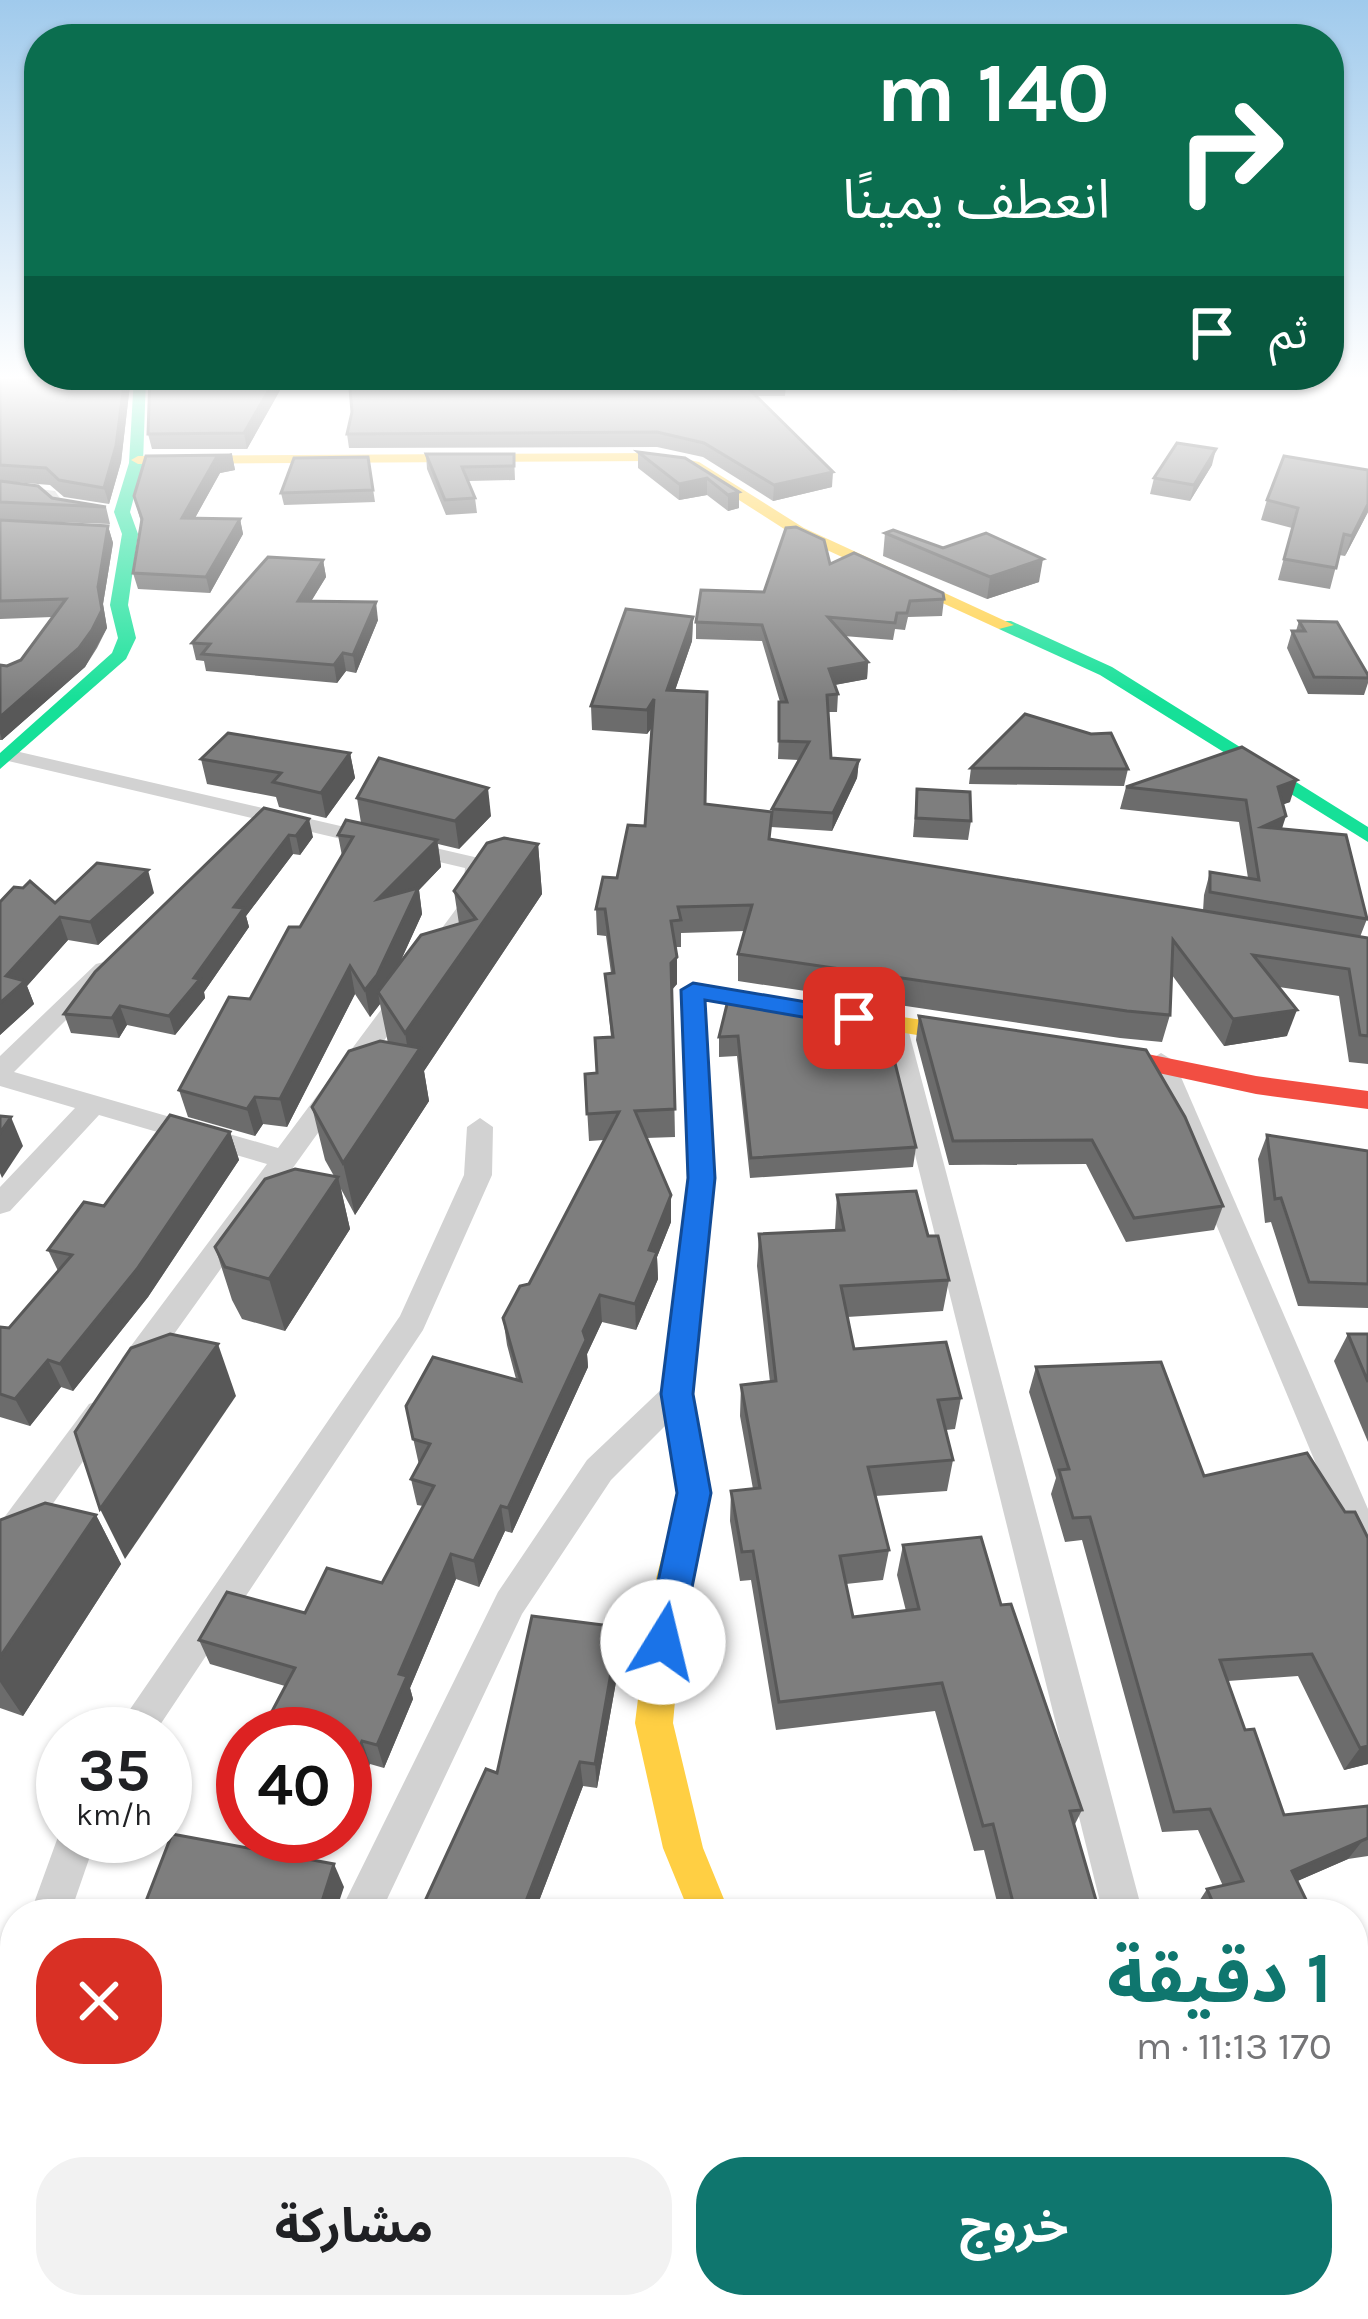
<!DOCTYPE html>
<html lang="ar">
<head>
<meta charset="utf-8">
<style>
	body { margin:0; font-family:Karla,"Noto Sans Arabic",sans-serif; background:#f2f2f2; color:#202124; direction:rtl; height:100vh; display:flex; flex-direction:column; font-size:45px; white-space:nowrap }
	* { box-sizing:border-box; margin:0 }
	p { font-size:39px; color:#757577 }
	.icon { flex:none; width:66px; height:66px; fill:none; stroke:currentColor; stroke-width:2; stroke-linecap:round; stroke-linejoin:round }
	.map { position:relative; flex:1; overflow:hidden; direction:ltr }
	.drawer { position:absolute; left:0px; top:1899px; width:1368px; height:420px; display:flex; flex-direction:column; background:#fff; border-radius:48px 48px 0 0; box-shadow:0 3px 9px #0004; direction:rtl }
	.drawer>* { flex:none }
	.hud { position:absolute; left:24px; top:24px; width:1320px; height:366px; border-radius:48px; box-shadow:0 3px 9px #0004; direction:rtl; background:#0b6e4f; color:#fff; overflow:hidden }
	.speed { position:absolute; left:36px; top:1707px; display:flex; gap:24px; font-size:60px; font-weight:700; text-align:center }
	.speed>* { display:grid; place-content:center; width:156px; height:156px; border-radius:50%; background:#fff; box-shadow:0 3px 9px #0004; line-height:1 }
	.speed small { font-size:30px; font-weight:400 }
	.speed .limit { border:18px solid #d22; background:#fff; color:#111 }
	.pin { position:absolute; display:grid; place-items:center; width:102px; height:102px; color:#fff; margin:-51px; border-radius:24px; box-shadow:0 6px 18px #0006 }
	.me { position:absolute; width:132px; margin:-66px; rotate:9deg; stroke-linejoin:round; filter:drop-shadow(0 0 9px #0008) }
	.turn { display:flex; align-items:center; gap:42px; height:252px; padding:0 36px; font-size:54px }
	.turn .icon { width:156px; height:156px; stroke-width:2.5 }
	.turn b { display:block; font-size:84px; line-height:102px }
	.then { display:flex; align-items:center; height:114px; padding:0 36px; background:#0003; gap:24px; font-size:45px }
	.round { display:grid; place-items:center; flex:none; width:126px; height:126px; border-radius:48px; background:#f2f2f2 }
	.headline { display:flex; align-items:center; justify-content:space-between; height:204px; padding:0 36px }
	h1 { font-size:72px; font-weight:700; line-height:90px; color:#0f766e }
	.button { display:flex; gap:24px; margin-top:auto; padding:24px 36px }
	.button a { flex:1; height:138px; border-radius:48px; background:#0f766e; color:#fff; font-size:48px; font-weight:700; line-height:138px; text-align:center }
	.button a+a { background:#f2f2f2; color:#202124 }
	.map>svg:first-child { display:block }
	.lines { fill:none; stroke-linecap:round; stroke-linejoin:round }
	.street { fill:#d2d2d2; fill-rule:evenodd }
	.fast { fill:#16e098; fill-rule:evenodd }
	.slow { fill:#ffcf43; fill-rule:evenodd }
	.jam { fill:#f24e42; fill-rule:evenodd }
	.wall { fill:#6c6c6c }
	.shaded-wall { fill:#585858 }
	.building { fill:#7e7e7e; stroke:#585858; stroke-width:3 }
	.route { fill:#1a73e8; stroke:#114b97; stroke-width:3 }
</style>
</head>
<body>
<div class="map">
<svg width="1368" height="2319" viewBox="0 0 1368 2319">
	<rect width="100%" height="100%" fill="#fff"/>
	<g class="lines">
		<g class="street">
			<path d="M0,484L55,491L62,501L93,508L85,513L52,508L45,498L0,492Z"/>
			<path d="M11,750L483,859C500,898 465,931 442,960H426L422,955L462,901L465,868L4,760V752Z"/>
			<path d="M104,962L112,964L116,969L112,974L14,1072L278,1148L395,991L404,988L416,996L144,1376L133,1379L122,1376L118,1367L122,1358L267,1164L99,1115L10,1211L0,1214V1187L75,1108L0,1086V1056L96,964Z"/>
			<path d="M895,1017L907,1025L1143,1914H1103L883,1025Z"/>
			<path d="M1161,1053L1174,1061L1368,1509V1563L1356,1559L1351,1548L1148,1061Z"/>
			<path d="M480,1118L493,1127L492,1175L423,1330L154,1734H113L400,1316L464,1175L467,1127Z"/>
			<path d="M677,1381L688,1385L693,1394L688,1403L611,1480L522,1614L380,1914H339L498,1592L587,1460L666,1385Z"/>
			<path d="M100,1400L111,1404L116,1413L111,1422L12,1561L0,1565V1523L89,1404Z"/>
			<path d="M63,1823V1836H97L70,1914H30Z"/>
			<path d="M15,2031V2135L0,2141V2038Z"/>
			<path d="M1353,2245L1368,2246V2292L1353,2291Z"/>
			<path d="M212,2304H260L265,2319H217Z"/>
		</g>
		<g class="fast">
			<path d="M134,376H146L143,463L130,512L138,534L128,605L136,638L126,659L0,769V753L112,653L118,638L110,605L122,534L114,512L129,463Z"/>
			<path d="M999,621H1011L1112,667L1368,827V842L1100,675L999,629Z"/>
		</g>
		<g class="slow">
			<path d="M656,453L699,462L804,528L1014,625L999,629L792,534L689,468L656,461L138,464L131,460L138,456Z"/>
			<path d="M693,982L779,997L791,1005L779,1013L705,1000L715,1178L693,1394L710,1494L684,1602L673,1723L703,1848L730,1914H690L663,1848L635,1723L650,1602L678,1494L661,1394L687,1178L681,990Z"/>
			<path d="M837,1007L968,1027L980,1035L968,1043L828,1021L825,1015Z"/>
		</g>
		<path class="jam" d="M1098,1044L1256,1076L1368,1091V1109L1256,1094L1089,1058L1085,1052Z"/>
	</g>
	<g class="wall">
		<path d="M0,376H131L121,462L109,504L64,497L50,485L1,481L52,498L106,507L110,524L0,520Z"/>
		<path d="M150,376H288L247,449H152L148,434Z"/>
		<path d="M349,376H979L956,391L853,376L852,384L786,382L785,396H756L832,487L773,501L703,457L657,447L349,448L347,434L352,412Z"/>
		<path d="M1030,376H1080L1054,385Z"/>
		<path d="M638,452L739,492V508L728,511L707,495L679,500L638,468Z"/>
		<path d="M426,454H514L515,480L468,481L475,498L477,513L446,515L427,469Z"/>
		<path d="M232,455L235,470L220,473L195,518L240,519L243,534L210,593L138,589L133,573L141,522L134,496Z"/>
		<path d="M368,457L375,502L284,505L281,493Z"/>
		<path d="M1212,465L1190,501L1150,494L1154,478Z"/>
		<path d="M1368,470V512L1345,556L1339,555L1330,589L1278,580L1292,528L1261,520L1267,500Z"/>
		<path d="M0,520L108,526L113,543L103,604L107,628L97,648L85,667L2,740H0V665L7,666L21,660L52,617L0,619Z"/>
		<path d="M885,533L1039,582L987,599L883,556Z"/>
		<path d="M323,560L326,577L311,601L378,620L356,673L346,671L337,683L206,671L204,661L196,660L192,643Z"/>
		<path d="M830,564L944,599L942,616L908,617L905,630L895,629L893,640L844,636L868,662L867,679L835,685L838,694L837,712H828L831,758L859,760L857,778L832,831L771,827L772,809L799,760L778,759L780,702L762,641L696,639V622Z"/>
		<path d="M693,617L692,641L675,690L705,804L771,839L1203,911L1204,895L1210,872L1248,878L1239,822L1120,809L1126,787L1290,802L1283,804L1282,829L1367,919L1360,937L1368,938V1064L1349,1062L1339,996L1279,987L1287,1036L1224,1046L1172,975L1170,1015L1162,1042L1120,1038L738,981V954L745,931L681,933V947H676L677,984L672,990L675,1137L646,1138L671,1222L657,1257L658,1279L636,1330L602,1322L587,1354L588,1367L512,1533L505,1531L479,1587L456,1579L410,1688L413,1699L384,1768L370,1764L285,1686L210,1664L199,1640L305,1613L382,1583L423,1506L417,1505L411,1479L419,1465L406,1406L516,1379L507,1345L503,1318L529,1284L604,1140L589,1141L585,1074L597,1073L611,1037L605,974L611,973L606,936L597,935L596,909L617,878L645,826L652,728L647,734L592,730L591,706Z"/>
		<path d="M1299,621L1368,675V683L1364,695L1308,694L1287,648L1292,631H1296Z"/>
		<path d="M350,753L355,778L326,818L279,807L276,797L207,784L201,759Z"/>
		<path d="M971,768L1128,769L1124,786L969,784Z"/>
		<path d="M917,789L971,821L968,840L913,837Z"/>
		<path d="M357,798L491,816L459,849L438,844L441,867L419,890L422,914L399,964L459,924L454,891L538,844L542,894L424,1071L429,1101L355,1215L341,1189L350,1229L285,1331L242,1319L232,1300L215,1247L334,1176L325,1160L312,1107L388,1043L380,1004L370,1017L355,994L287,1127L263,1124L255,1136L188,1117L179,1090L250,999L300,927L342,856L338,835L361,823Z"/>
		<path d="M264,808L313,837L300,855L293,854L246,916L249,927L204,992L205,998L175,1035L127,1025L119,1038L71,1033L64,1014Z"/>
		<path d="M154,893L98,945L68,940L27,986L34,1004L0,1035V902L55,903Z"/>
		<path d="M730,992L916,1147L913,1167L750,1178L737,1056L719,1057V1037Z"/>
		<path d="M919,1016L1223,1206L1214,1230L1126,1242L1086,1164L949,1165L916,1040Z"/>
		<path d="M230,1132L239,1160L148,1297L73,1391L61,1387L30,1426L0,1417V1327L9,1328L58,1271L48,1250L104,1206Z"/>
		<path d="M1267,1135L1368,1151V1308L1298,1306L1271,1222L1265,1223L1258,1159Z"/>
		<path d="M837,1195L928,1236L949,1280L943,1311L847,1317L854,1349L961,1398L955,1429L946,1430L953,1460L947,1491L875,1496L889,1550L883,1580L846,1584L853,1617L906,1611L897,1575L903,1545L1001,1605L1082,1810L1074,1826L1100,1914H1000L984,1850L974,1851L935,1711L776,1730L751,1580L740,1581L730,1521L731,1491L753,1489L740,1416L741,1385L770,1382L757,1266L759,1234L835,1230Z"/>
		<path d="M1348,1334H1368V1442L1334,1361Z"/>
		<path d="M1036,1367L1204,1476L1345,1512L1368,1538V1764L1344,1770L1298,1676L1228,1681L1245,1730L1284,1815L1368,1806V1856L1348,1859L1297,1881L1313,1914H1196L1194,1909L1207,1889L1223,1886L1198,1830L1162,1832L1082,1540L1065,1542L1051,1494L1056,1478L1029,1392Z"/>
		<path d="M96,1515L121,1564L23,1716L0,1708V1520Z"/>
		<path d="M621,1654L597,1788L583,1786L534,1914H419L497,1773Z"/>
		<path d="M243,1766V1816L240,1815L228,1793Z"/>
		<path d="M308,1836H339L336,1844Z"/>
		<path d="M1353,1978L1357,1989L1368,1988V2102L1353,2103Z"/>
	</g>
	<g class="shaded-wall">
		<path d="M17,376H44L18,393L14,378Z"/>
		<path d="M125,376H131L121,462L109,504L104,488Z"/>
		<path d="M277,376H288L247,449L244,433Z"/>
		<path d="M960,376H979L956,391Z"/>
		<path d="M1056,376H1080L1054,385Z"/>
		<path d="M1216,449L1212,465L1190,501L1194,485Z"/>
		<path d="M232,455L235,470L220,473L186,534L182,518L216,458Z"/>
		<path d="M833,472L832,487L773,501L774,485Z"/>
		<path d="M707,478V495L679,500V484Z"/>
		<path d="M739,492V508L728,511V495Z"/>
		<path d="M1368,504V512L1345,556L1352,536Z"/>
		<path d="M240,519L243,534L210,593L206,577Z"/>
		<path d="M108,526L113,543L103,604L107,628L85,667L2,740L0,733V717L98,587Z"/>
		<path d="M1043,559L1039,582L987,599L990,577Z"/>
		<path d="M323,560L326,577L301,618L298,601Z"/>
		<path d="M376,602L378,620L356,673L353,655Z"/>
		<path d="M693,617L692,641L667,714V690Z"/>
		<path d="M343,653L346,671L337,683L334,665Z"/>
		<path d="M868,662L867,679L828,686L829,669Z"/>
		<path d="M654,699V724L647,734V710Z"/>
		<path d="M350,753L355,778L326,818L321,793Z"/>
		<path d="M859,760L857,778L832,831L833,813Z"/>
		<path d="M1297,780L1290,802L1271,809L1278,787Z"/>
		<path d="M488,788L491,816L459,849L455,821Z"/>
		<path d="M1286,816L1279,838L1262,827Z"/>
		<path d="M309,819L313,837L300,855L296,836Z"/>
		<path d="M289,835L293,854L246,916L249,927L204,992L205,998L175,1035L169,1016L234,907Z"/>
		<path d="M437,840L441,867L419,890L422,914L383,1000L378,992L380,1004L370,1017L365,990L378,899Z"/>
		<path d="M538,844L542,894L424,1071L429,1101L355,1215L343,1163L410,1063L405,1033Z"/>
		<path d="M148,870L154,893L98,945L90,922Z"/>
		<path d="M60,917L68,940L27,986L34,1004L0,1035V1003L6,976Z"/>
		<path d="M677,957V984L671,990V963Z"/>
		<path d="M350,966L355,994L287,1127L280,1099Z"/>
		<path d="M120,1006L127,1025L119,1038L112,1018Z"/>
		<path d="M1297,1010L1287,1036L1224,1046L1233,1019Z"/>
		<path d="M255,1097L263,1124L255,1136L247,1109Z"/>
		<path d="M11,1117L23,1146L2,1178L0,1173V1133Z"/>
		<path d="M230,1132L239,1160L148,1297L73,1391L60,1364Z"/>
		<path d="M338,1177L350,1229L285,1331L269,1279Z"/>
		<path d="M671,1195V1222L657,1257L658,1279L636,1330L635,1304L649,1250Z"/>
		<path d="M600,1295L602,1322L587,1354L588,1367L512,1533L508,1508Z"/>
		<path d="M218,1344L236,1396L125,1559L100,1509Z"/>
		<path d="M48,1360L61,1387L30,1426L15,1399Z"/>
		<path d="M501,1506L505,1531L479,1587L474,1561Z"/>
		<path d="M96,1515L121,1564L23,1716L0,1682V1657Z"/>
		<path d="M451,1554L456,1579L410,1688L413,1699L384,1768L377,1745L399,1674Z"/>
		<path d="M619,1627L621,1654L597,1788L595,1764Z"/>
		<path d="M362,1741L370,1764L345,1822V1780Z"/>
		<path d="M1368,1746V1764L1344,1770L1360,1748Z"/>
		<path d="M580,1762L583,1786L534,1914H521Z"/>
		<path d="M1364,1839L1348,1859L1277,1890L1292,1871Z"/>
		<path d="M334,1864L344,1887L335,1914H318Z"/>
	</g>
	<g class="building">
		<path d="M0,376H17L14,378L32,383L45,376H125L116,446L104,488L59,480L46,468L0,465Z"/>
		<path d="M150,376H277L244,433L148,434Z"/>
		<path d="M349,376H785L786,382H742L833,472L774,485L704,443L657,432L347,434L352,412Z"/>
		<path d="M1177,443L1216,449L1194,485L1154,478Z"/>
		<path d="M638,452L685,458L739,492L728,495L707,478L679,484Z"/>
		<path d="M426,454H514V466L462,467L475,498L445,500Z"/>
		<path d="M232,455L216,458L182,518L240,519L206,577L133,573L142,519L134,496L146,456Z"/>
		<path d="M1284,456L1368,470V504L1352,536L1344,534L1336,568L1284,559L1298,508L1267,500Z"/>
		<path d="M368,457L373,490L281,493L294,458Z"/>
		<path d="M0,481L38,486L52,498L106,507L0,502Z"/>
		<path d="M0,520L108,526L98,587L102,610L92,630L79,648L0,717V665L7,666L21,660L66,599L0,601Z"/>
		<path d="M796,527L824,540L830,564L854,553L943,593L944,599L910,601L907,613H897L895,623L828,617L868,662L829,669L838,694L827,695L831,758L859,760L833,813L772,809L809,742L779,741V702H787L762,625L696,622L701,590L764,592L786,528Z"/>
		<path d="M893,530L943,548L986,533L1043,559L990,577L885,533Z"/>
		<path d="M268,557L323,560L298,601L376,602L353,655L343,653L334,665L202,654L210,644L192,643Z"/>
		<path d="M626,609L693,617L667,690L707,692L705,804L772,812L769,839L1368,938V1036L1360,1035L1349,969L1253,955L1297,1010L1233,1019L1173,940L1170,1015L1127,1011L738,954L752,905L678,907L681,920L671,921L677,957L671,963L675,1109L635,1111L671,1195L649,1250L657,1252L635,1304L600,1295L583,1331L586,1340L508,1508L501,1506L474,1561L451,1554L399,1674L407,1676L377,1745L362,1741L345,1780V1734H260L295,1668L199,1640L227,1592L305,1613L327,1568L382,1583L434,1486L411,1479L430,1444L413,1439L406,1406L433,1357L521,1381L503,1318L520,1286L529,1284L619,1112L587,1114L585,1074L597,1073L595,1038L613,1037L605,974L614,973L605,909H596L603,877L617,878L628,825L645,826L654,699L647,710L591,706Z"/>
		<path d="M1299,621L1337,622L1368,675V678L1314,677L1292,631H1305Z"/>
		<path d="M1025,714L1091,734L1111,733L1128,769L971,768Z"/>
		<path d="M228,733L350,753L321,793L273,782L281,773L201,759Z"/>
		<path d="M1242,747L1297,780L1278,787L1286,816L1262,827L1346,835L1367,919L1210,892V872L1259,880L1246,800L1126,787Z"/>
		<path d="M379,758L488,788L455,821L357,798Z"/>
		<path d="M917,789L970,792L971,821L916,818Z"/>
		<path d="M264,808L309,819L296,836L289,835L234,907L244,908L194,978L200,979L169,1016L120,1006L112,1018L64,1014L95,972Z"/>
		<path d="M346,820L437,840L378,899L418,888L377,975L365,990L350,966L280,1099L255,1097L247,1109L179,1090L229,997L250,999L289,927H300L353,837L338,835Z"/>
		<path d="M504,838L538,844L405,1033L378,992L421,935L476,919L454,891L487,843Z"/>
		<path d="M97,863L148,870L90,922L60,917L6,976L25,981L0,1003V902L14,887L23,888L30,881L55,903Z"/>
		<path d="M730,992L883,1015L916,1147L751,1158L738,1036L719,1037Z"/>
		<path d="M919,1016L1146,1050L1185,1117L1223,1206L1134,1218L1092,1140L953,1141Z"/>
		<path d="M380,1041L420,1048L343,1163L312,1107L349,1051Z"/>
		<path d="M170,1115L230,1132L137,1269L60,1364L48,1360L15,1399L0,1394V1327L9,1328L72,1255L48,1250L84,1202L104,1206Z"/>
		<path d="M0,1116L11,1117L0,1133Z"/>
		<path d="M1267,1135L1368,1151V1284L1309,1282L1281,1198L1275,1199Z"/>
		<path d="M295,1169L338,1177L269,1279L225,1267L215,1247L265,1179Z"/>
		<path d="M916,1191L928,1236H938L949,1280L841,1286L854,1349L946,1342L961,1398L938,1400L953,1460L868,1467L889,1550L840,1556L853,1617L919,1609L903,1545L981,1537L1001,1605L1011,1604L1082,1810L1070,1811L1100,1914H1016L993,1824L983,1826L942,1683L779,1702L753,1551L742,1552L731,1491L760,1488L741,1385L776,1381L759,1234L844,1230L837,1195Z"/>
		<path d="M170,1334L218,1344L100,1509L75,1432L131,1348Z"/>
		<path d="M1348,1334H1368V1382Z"/>
		<path d="M1161,1362L1204,1476L1307,1453L1345,1512H1355L1368,1538V1746L1360,1748L1312,1654L1220,1660L1245,1730L1254,1729L1284,1815L1368,1806V1838L1292,1871L1313,1914H1218L1207,1889L1243,1881L1210,1809L1174,1812L1090,1517L1073,1518L1059,1470L1069,1469L1036,1367Z"/>
		<path d="M45,1503L96,1515L0,1657V1520Z"/>
		<path d="M532,1616L619,1627L595,1764L580,1762L521,1914H419L486,1769L497,1773Z"/>
		<path d="M243,1766V1798L228,1793Z"/>
		<path d="M172,1834L334,1864L318,1914H141Z"/>
		<path d="M1353,1978L1357,1989L1368,1988V2088L1353,2089Z"/>
	</g>
	<linearGradient id="sky" x2="0" y2="1"><stop stop-color="#a0caec"/><stop offset="0.54" stop-color="#fff"/><stop offset="1" stop-color="#fff" stop-opacity="0"/></linearGradient>
	<rect width="1368" height="700" fill="url(#sky)"/>
	<path class="route" d="M693,983L854,1010L867,1018L854,1026L705,1000L715,1178L693,1394L711,1493L681,1642L675,1654L663,1659L650,1654L645,1642L677,1493L661,1394L688,1178L681,990Z"/>
</svg>
<div class="speed"><div>35<small>km/h</small></div><div class="limit">40</div></div>
<div class="pin" style="left:854px;top:1018px;background:#d93025"><svg class="icon" aria-label="arrive" viewBox="0 0 24 24"><path d="M6 21V4h12l-3 4 3 4H6"/></svg></div>
<svg class="me" style="left:663px;top:1642px" viewBox="-20 -20 40 40"><circle r="19" fill="#fff"/><path d="M0-13L10 11 0 6-10 11z" fill="#1a73e8"/></svg>
<div class="hud">
<div class="turn"><svg class="icon" aria-label="right" viewBox="0 0 24 24"><path d="M7 20v-9h11M14 6l5 5-5 5"/></svg><div><b>140 m</b>انعطف يمينًا</div></div>
<div class="then">ثم<svg class="icon" aria-label="arrive" viewBox="0 0 24 24"><path d="M6 21V4h12l-3 4 3 4H6"/></svg></div>
</div>
<section class="drawer">
<div class="headline"><div><h1>1 دقيقة</h1><p>170 m · 11:13</p></div><a class="round" style="background:#d93025;color:#fff"><svg class="icon" aria-label="close" viewBox="0 0 24 24"><path d="M6 6l12 12M18 6L6 18"/></svg></a></div>
<div class="button"><a>خروج</a><a>مشاركة</a></div>
</section>
</div>
</body>
</html>
